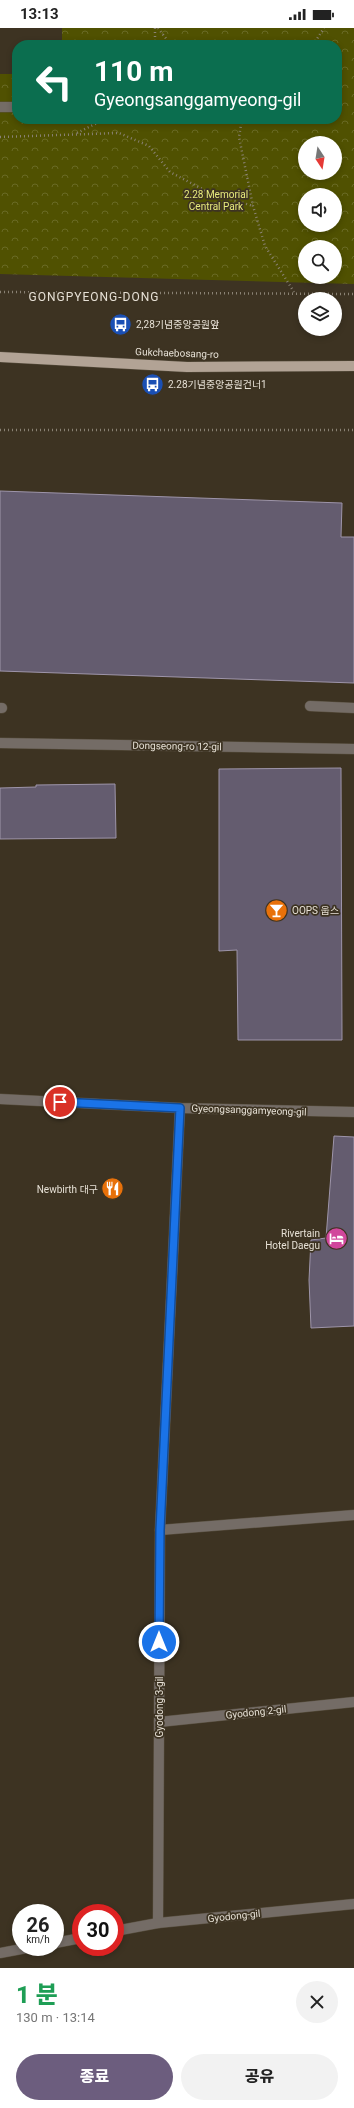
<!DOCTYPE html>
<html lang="ko">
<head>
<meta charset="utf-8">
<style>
	body { margin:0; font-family:Roboto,"Noto Sans KR",sans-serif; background:#f2f2f2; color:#222; height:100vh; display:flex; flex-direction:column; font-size:15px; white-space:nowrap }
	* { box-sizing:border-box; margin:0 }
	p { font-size:13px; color:#767676 }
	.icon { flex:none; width:22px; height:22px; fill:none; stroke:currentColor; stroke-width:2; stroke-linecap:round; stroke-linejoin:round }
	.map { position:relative; height:1940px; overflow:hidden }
	.details { display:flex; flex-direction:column; background:#fff; flex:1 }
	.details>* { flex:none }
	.hud { position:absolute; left:12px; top:12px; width:330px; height:84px; border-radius:16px; box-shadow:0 2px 6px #0003; background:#0b6e4f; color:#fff; overflow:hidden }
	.needle { width:26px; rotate:168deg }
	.fabs { position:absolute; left:298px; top:108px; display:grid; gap:8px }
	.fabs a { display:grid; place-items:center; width:44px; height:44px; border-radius:50%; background:#fff; box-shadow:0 2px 6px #0003; font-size:20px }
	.speed { position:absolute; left:12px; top:1876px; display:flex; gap:8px; font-size:20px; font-weight:700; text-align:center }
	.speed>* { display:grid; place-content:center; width:52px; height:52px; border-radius:50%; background:#fff; box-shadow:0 2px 6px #0003; line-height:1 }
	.speed small { font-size:10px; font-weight:400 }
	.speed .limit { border:6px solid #d22; background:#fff; color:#111 }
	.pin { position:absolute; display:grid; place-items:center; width:34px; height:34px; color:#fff; margin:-17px; border:2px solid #fff; border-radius:50%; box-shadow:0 1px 4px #0007 }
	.me { position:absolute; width:44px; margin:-22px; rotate:0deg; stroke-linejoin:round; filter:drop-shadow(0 0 3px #0008) }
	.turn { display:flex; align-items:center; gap:14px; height:84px; padding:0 16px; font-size:18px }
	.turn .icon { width:52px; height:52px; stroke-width:2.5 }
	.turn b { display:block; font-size:28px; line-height:34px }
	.round { display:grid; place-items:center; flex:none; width:42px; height:42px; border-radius:21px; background:#f2f2f2 }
	.headline { display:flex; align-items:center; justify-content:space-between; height:68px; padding:0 16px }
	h1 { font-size:24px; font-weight:800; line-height:30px; color:#1e9e55 }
	.button { display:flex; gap:8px; margin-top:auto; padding:8px 16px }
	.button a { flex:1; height:46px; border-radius:24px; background:#6c5d7e; color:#fff; font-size:16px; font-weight:800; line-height:46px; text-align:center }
	.button a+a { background:#f2f2f2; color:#222 }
	.status { display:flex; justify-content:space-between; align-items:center; height:28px; padding:0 20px; background:#fff; direction:ltr }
	.status svg { height:11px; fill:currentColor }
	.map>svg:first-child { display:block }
	.forest { fill:url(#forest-crowns); fill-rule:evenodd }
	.building { fill:#645c6f; stroke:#9e95aa }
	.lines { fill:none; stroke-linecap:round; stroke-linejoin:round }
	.minor-casing { stroke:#584f3f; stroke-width:11 }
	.major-casing { stroke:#584f3f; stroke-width:11 }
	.path { stroke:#8a8274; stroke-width:2.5; stroke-dasharray:1 3; stroke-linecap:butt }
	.minor { stroke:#746c66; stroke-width:10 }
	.major { stroke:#b2a395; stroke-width:10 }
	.route-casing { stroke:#114b97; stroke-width:10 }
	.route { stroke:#1a73e8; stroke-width:7 }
	.labels { text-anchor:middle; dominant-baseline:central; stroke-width:3.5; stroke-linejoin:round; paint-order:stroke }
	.park-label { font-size:10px; fill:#e7ea7c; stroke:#3d3322 }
	.poi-label { font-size:10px; fill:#e6e0d5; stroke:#3d3322; text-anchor:start }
	.street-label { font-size:10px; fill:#e6e0d5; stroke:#3d3322 }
	.quarter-label { font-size:12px; letter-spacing:1px; fill:#e6e0d5; stroke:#3d3322 }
</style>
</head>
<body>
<div class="status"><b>13:13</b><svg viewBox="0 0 49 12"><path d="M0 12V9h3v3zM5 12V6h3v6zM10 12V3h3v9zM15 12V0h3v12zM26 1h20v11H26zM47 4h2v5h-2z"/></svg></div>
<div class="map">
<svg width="354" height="1940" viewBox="0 0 354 1940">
	<defs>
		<pattern id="forest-crowns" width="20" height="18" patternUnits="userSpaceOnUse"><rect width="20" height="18" fill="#505101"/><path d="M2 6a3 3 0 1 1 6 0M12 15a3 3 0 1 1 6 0" fill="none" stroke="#696a25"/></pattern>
	</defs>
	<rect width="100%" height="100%" fill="#3d3322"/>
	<path class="forest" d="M62,0H354V256L0,246V46H17V91H337V17H62ZM305,115H335V145H305ZM305,167H335V197H305ZM305,219H335V249H305Z"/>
	<g class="building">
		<path d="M0,463L342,475L341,509H354V655L0,643Z"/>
		<path d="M341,740L342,1012H238L237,922L219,923V741Z"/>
		<path d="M115,756L116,810L0,811V760L36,759V757Z"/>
		<path d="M334,1108L354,1109V1298L311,1300L309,1252L311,1212L326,1210Z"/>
	</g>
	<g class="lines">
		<defs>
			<g id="minor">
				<path d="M0,79H17"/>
				<path d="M310,678L354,680"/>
				<path d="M0,680H2"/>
				<path d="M0,715L354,721"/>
				<path d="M0,1071L180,1080L354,1084"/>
				<path d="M160,1502L354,1487"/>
				<path d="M159,1694L354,1674"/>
				<path d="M158,1895L160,1502L180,1080"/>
				<path d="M115,1903L158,1895L354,1876"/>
				<path d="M55,1915L81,1910"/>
				<path d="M0,1925L32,1919"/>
			</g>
			<path id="major" d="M0,329L187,339L354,338"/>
		</defs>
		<use href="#minor" class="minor-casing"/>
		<use href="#major" class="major-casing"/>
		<g class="path">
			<path d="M158,0L171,17"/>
			<path d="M155,17V0"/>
			<path d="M313,17L324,0"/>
			<path d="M242,91L239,109L253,178L265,218L294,264"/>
			<path d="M77,105L105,91"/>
			<path d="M0,109L119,105L149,118L170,144L208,164L253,178"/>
			<path d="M0,264L354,266"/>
			<path d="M0,402H354"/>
		</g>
		<use href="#minor" class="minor"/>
		<use href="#major" class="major"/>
	</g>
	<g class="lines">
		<defs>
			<path id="route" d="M60,1074L180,1080L160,1502L159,1614"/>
		</defs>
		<use href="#route" class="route-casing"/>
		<use href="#route" class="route"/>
	</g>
	<defs>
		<symbol id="bus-disc" viewBox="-11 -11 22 22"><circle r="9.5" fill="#1a4fb4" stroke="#3d3322"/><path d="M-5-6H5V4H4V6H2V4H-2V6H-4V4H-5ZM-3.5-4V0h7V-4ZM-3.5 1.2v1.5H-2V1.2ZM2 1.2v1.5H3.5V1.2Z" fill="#fff"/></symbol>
		<symbol id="bar-disc" viewBox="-11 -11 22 22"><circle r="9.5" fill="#e8710a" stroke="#3d3322"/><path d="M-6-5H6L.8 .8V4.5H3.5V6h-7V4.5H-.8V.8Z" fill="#fff"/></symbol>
		<symbol id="restaurant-disc" viewBox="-11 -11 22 22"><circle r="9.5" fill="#e8710a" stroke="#3d3322"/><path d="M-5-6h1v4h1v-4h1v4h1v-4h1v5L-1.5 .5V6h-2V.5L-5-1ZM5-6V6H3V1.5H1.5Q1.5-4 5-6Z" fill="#fff"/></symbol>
		<symbol id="hotel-disc" viewBox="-11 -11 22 22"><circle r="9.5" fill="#d1479c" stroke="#3d3322"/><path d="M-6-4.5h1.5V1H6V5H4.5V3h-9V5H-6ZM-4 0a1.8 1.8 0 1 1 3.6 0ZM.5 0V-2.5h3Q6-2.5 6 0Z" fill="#fff"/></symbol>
	</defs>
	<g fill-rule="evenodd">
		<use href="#bus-disc" x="108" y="284" width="25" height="25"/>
		<use href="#bus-disc" x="140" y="344" width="25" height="25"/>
		<use href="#bar-disc" x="264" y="870" width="25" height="25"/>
		<use href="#restaurant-disc" x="100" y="1148" width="25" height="25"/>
		<use href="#hotel-disc" x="324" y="1198" width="25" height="25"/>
	</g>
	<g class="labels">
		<g class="park-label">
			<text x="216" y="166">2.28 Memorial<tspan x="216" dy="12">Central Park</tspan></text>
		</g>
		<g class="poi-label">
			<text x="136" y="296">2,28기념중앙공원앞</text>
			<text x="168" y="356">2.28기념중앙공원건너1</text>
			<text x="292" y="882">OOPS 웁스</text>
			<text x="98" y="1161" text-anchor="end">Newbirth 대구</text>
			<text x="320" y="1205" text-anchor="end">Rivertain<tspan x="320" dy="12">Hotel Daegu</tspan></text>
		</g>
		<g class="street-label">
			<text transform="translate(177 325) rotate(2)">Gukchaebosang-ro</text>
			<text transform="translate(177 718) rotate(1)">Dongseong-ro 12-gil</text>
			<text transform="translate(249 1082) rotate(2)">Gyeongsanggamyeong-gil</text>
			<text transform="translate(159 1679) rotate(-90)">Gyodong 3-gil</text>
			<text transform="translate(256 1684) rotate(-6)">Gyodong 2-gil</text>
			<text transform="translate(234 1888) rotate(-6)">Gyodong-gil</text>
		</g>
		<g class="quarter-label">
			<text x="94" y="269">GONGPYEONG-DONG</text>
		</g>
	</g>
</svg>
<div class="fabs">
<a><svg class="needle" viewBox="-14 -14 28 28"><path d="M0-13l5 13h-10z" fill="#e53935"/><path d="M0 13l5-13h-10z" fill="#767676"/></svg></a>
<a><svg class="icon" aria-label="sound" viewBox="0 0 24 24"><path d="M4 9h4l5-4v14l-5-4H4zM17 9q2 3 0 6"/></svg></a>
<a><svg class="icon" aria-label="search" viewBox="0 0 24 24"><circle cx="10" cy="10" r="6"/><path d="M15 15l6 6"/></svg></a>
<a><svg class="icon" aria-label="layers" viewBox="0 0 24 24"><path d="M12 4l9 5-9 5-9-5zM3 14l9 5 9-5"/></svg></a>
</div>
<div class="speed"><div>26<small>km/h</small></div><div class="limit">30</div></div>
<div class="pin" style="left:60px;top:1074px;background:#d93025"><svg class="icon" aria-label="arrive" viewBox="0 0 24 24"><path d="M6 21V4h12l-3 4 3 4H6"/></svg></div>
<svg class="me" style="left:159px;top:1614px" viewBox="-20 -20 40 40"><circle r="17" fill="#1a73e8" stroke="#fff" stroke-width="3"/><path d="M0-11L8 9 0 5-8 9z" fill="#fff"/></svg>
<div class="hud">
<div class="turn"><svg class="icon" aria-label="left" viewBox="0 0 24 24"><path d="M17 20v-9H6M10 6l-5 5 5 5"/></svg><div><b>110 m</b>Gyeongsanggamyeong-gil</div></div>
</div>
</div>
<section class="details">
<div class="headline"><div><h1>1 분</h1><p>130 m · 13:14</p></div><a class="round"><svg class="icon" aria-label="close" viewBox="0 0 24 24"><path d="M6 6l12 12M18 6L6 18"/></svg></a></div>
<div class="button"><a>종료</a><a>공유</a></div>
</section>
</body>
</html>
